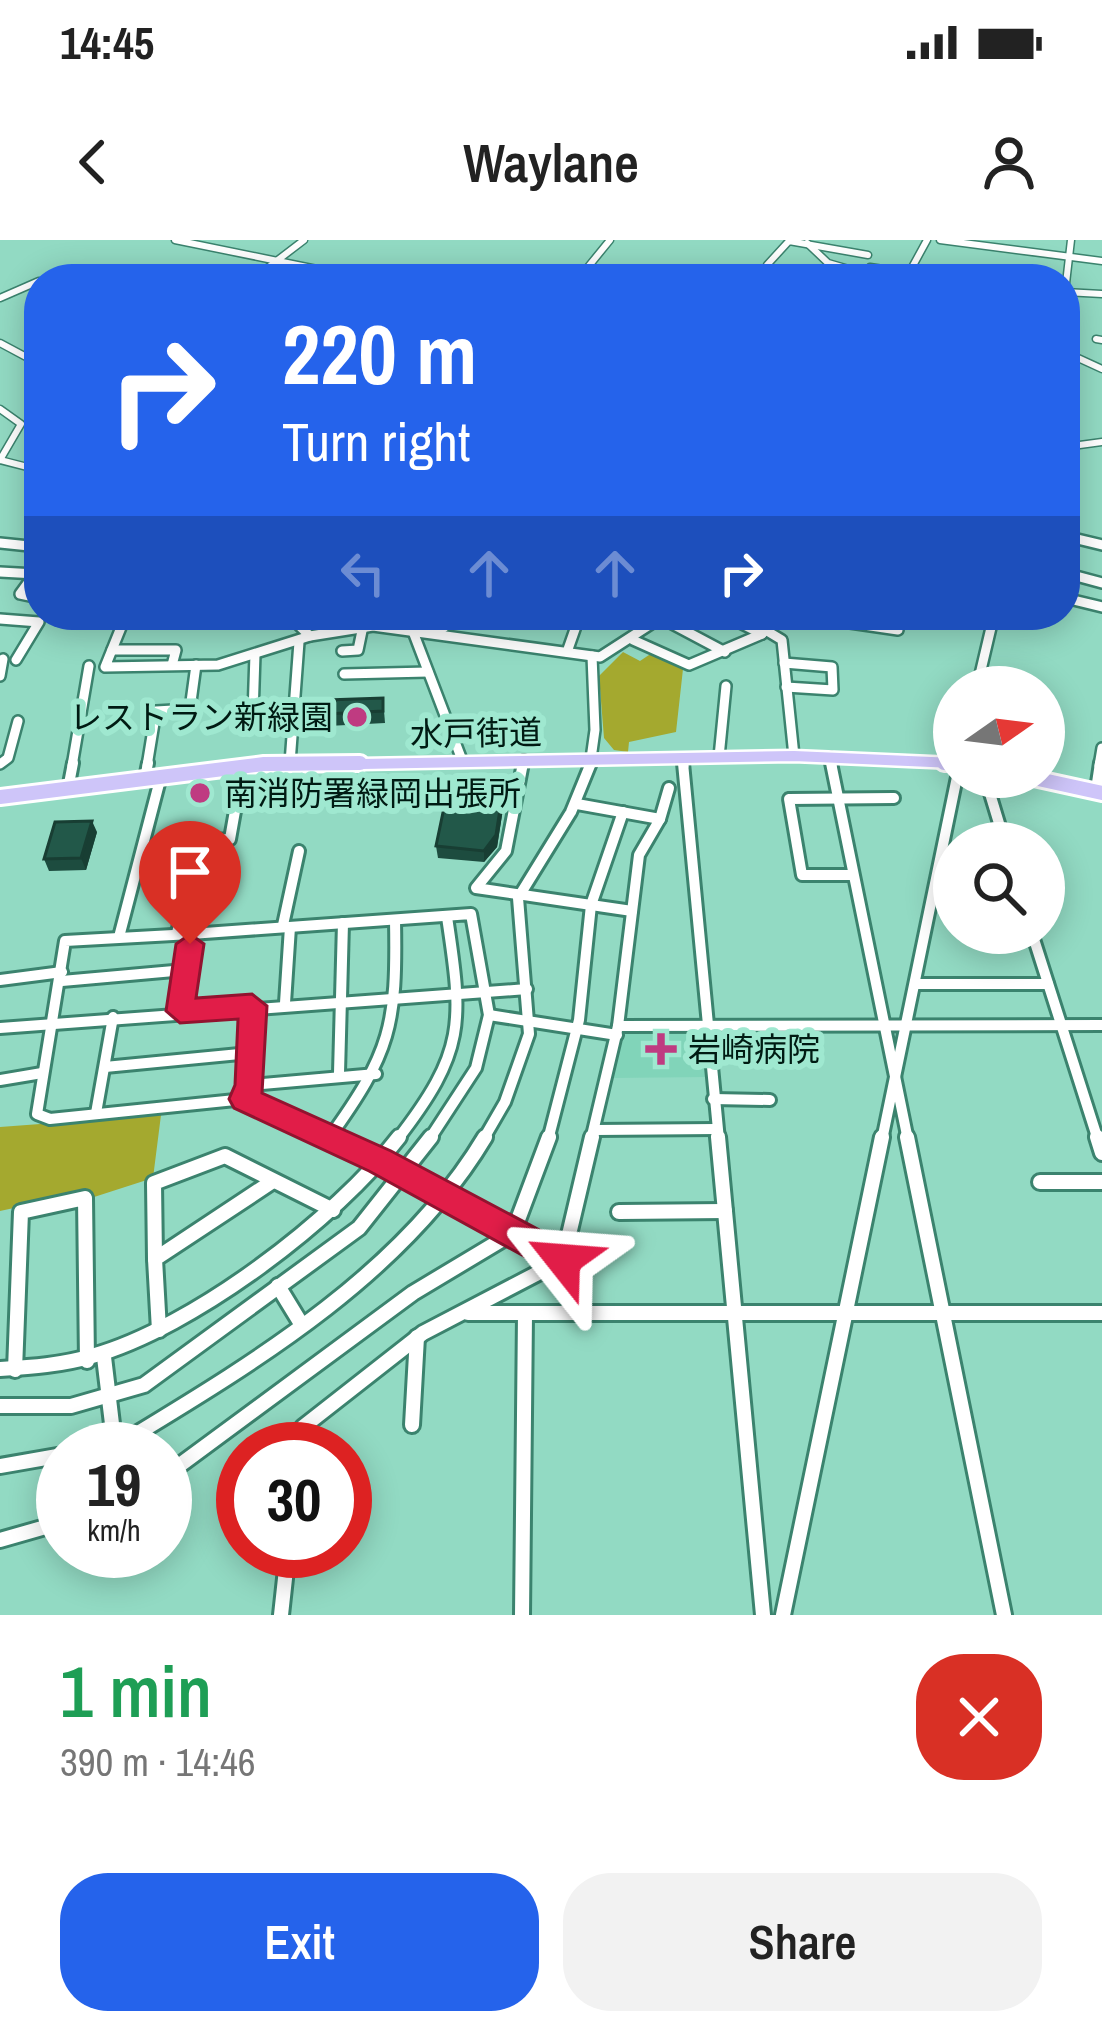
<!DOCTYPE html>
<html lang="en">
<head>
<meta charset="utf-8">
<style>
	body { margin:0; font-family:"Archivo Narrow","Noto Sans JP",sans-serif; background:#f2f2f2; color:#222; height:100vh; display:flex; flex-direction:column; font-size:45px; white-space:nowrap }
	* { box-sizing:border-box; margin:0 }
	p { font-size:39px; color:#767676 }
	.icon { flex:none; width:66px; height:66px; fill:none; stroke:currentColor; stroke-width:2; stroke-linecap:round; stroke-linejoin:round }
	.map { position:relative; height:1375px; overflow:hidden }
	.sheet { display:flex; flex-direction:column; background:#fff; flex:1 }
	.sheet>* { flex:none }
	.banner { position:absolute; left:24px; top:24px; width:1056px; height:366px; border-radius:48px; box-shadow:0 6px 30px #0003; background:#2563eb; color:#fff; overflow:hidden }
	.needle { width:78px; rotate:76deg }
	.fabs { position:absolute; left:933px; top:426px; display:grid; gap:24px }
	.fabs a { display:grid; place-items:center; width:132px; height:132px; border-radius:50%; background:#fff; box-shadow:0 6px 30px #0003; font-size:60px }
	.speed { position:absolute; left:36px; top:1182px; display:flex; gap:24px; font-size:60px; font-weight:700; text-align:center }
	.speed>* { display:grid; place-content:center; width:156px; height:156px; border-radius:50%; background:#fff; box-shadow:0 6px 30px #0003; line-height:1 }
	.speed small { font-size:30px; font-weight:400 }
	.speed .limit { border:18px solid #d22; background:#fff; color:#111 }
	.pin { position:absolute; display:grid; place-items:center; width:102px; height:102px; color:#fff; margin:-123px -51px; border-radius:50% 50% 50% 0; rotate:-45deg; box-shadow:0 0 12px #0007 }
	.pin .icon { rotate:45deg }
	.me { position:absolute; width:132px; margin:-66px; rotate:298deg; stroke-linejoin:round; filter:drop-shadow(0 0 9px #0008) }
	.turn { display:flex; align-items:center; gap:42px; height:252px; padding:0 60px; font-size:54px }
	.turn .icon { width:156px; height:156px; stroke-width:2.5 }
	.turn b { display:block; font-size:84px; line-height:102px }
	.lanes { display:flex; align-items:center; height:114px; padding:0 60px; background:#0003; justify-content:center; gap:60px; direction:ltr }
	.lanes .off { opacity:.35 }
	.round { display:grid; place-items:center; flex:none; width:126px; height:126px; border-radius:48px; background:#f2f2f2 }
	.head { display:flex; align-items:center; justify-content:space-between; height:204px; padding:0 60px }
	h1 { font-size:72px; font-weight:600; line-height:90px; color:#1e9e55 }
	.primary-button { display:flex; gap:24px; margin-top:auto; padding:24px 60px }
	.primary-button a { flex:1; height:138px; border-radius:48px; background:#2563eb; color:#fff; font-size:48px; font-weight:600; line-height:138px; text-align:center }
	.primary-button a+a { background:#f2f2f2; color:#222 }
	.status { display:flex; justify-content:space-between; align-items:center; height:84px; padding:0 60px; background:#fff; direction:ltr }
	.status svg { height:33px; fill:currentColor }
	header { display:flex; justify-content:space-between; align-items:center; height:156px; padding:0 60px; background:#fff; font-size:54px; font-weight:600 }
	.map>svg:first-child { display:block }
	.built { fill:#81d4b9 }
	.green { fill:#a4a92f }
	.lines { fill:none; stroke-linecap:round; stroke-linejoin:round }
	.minor-far3-casing { stroke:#3b836e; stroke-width:9 }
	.minor-far2-casing { stroke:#3b836e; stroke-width:14 }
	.minor-far1-casing { stroke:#3b836e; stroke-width:16 }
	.minor-casing { stroke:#3b836e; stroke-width:20 }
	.major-far1-casing { stroke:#fff; stroke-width:15 }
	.major-casing { stroke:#fff; stroke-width:20 }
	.minor-far3 { stroke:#fff; stroke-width:6 }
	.minor-far2 { stroke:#fff; stroke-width:9 }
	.minor-far1 { stroke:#fff; stroke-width:10 }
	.minor { stroke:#fff; stroke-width:14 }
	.major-far1 { stroke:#cec5f9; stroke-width:10 }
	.major { stroke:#cec5f9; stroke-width:14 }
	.wall { fill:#1d4c3f }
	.shaded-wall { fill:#183e33 }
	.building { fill:#225849; stroke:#183e33; stroke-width:3 }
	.route { fill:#e11d48; stroke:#92132f; stroke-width:3 }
	.poi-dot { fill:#bf3b81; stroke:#9fe8d0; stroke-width:4.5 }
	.labels { text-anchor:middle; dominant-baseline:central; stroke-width:12; stroke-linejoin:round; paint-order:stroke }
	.poi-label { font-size:33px; fill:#001b13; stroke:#9fe8d0; text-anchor:start }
	.street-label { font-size:33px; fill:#001b13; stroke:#9fe8d0 }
</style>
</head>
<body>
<div class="status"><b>14:45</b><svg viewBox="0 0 49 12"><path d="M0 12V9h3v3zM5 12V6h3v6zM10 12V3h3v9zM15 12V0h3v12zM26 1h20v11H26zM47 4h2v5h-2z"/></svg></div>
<header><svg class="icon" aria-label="back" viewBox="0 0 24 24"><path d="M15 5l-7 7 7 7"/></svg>Waylane<svg class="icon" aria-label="person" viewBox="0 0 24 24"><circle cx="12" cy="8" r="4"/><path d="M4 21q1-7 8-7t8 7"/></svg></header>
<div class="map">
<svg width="1102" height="1375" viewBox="0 0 1102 1375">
	<rect width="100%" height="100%" fill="#92dac3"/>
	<path class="built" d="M626,789L703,790L708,837L612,838Z"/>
	<g class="green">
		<path d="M623,412L640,421L652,413L683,429L676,492L629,502L628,512L614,510L604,498L599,436Z"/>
		<path d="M161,875L153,938L91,958L92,951L0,971V887Z"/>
	</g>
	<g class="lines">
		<defs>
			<g id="minor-far3">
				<path d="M175,0L366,39"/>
				<path d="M927,0L909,33L940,37"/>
				<path d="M940,0L1102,21"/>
				<path d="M1071,0L1065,52L1102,54"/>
				<path d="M807,3L828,23L883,39"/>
				<path d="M767,25L789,1L868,15"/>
				<path d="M265,29L312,39"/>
				<path d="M867,35L870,27L903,32"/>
				<path d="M253,39L304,0"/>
				<path d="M587,39L588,27L610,0"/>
				<path d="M0,58L39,41"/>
				<path d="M1096,99L1102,100"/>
				<path d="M0,103L30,119L39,131"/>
				<path d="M1065,112L1102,129"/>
				<path d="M0,169L21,184L0,220"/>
				<path d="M1065,207L1102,202"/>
				<path d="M0,220L39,230"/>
			</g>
			<g id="minor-far2">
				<path d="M1065,296L1102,305"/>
				<path d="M0,303L39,307"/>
				<path d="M1066,316L1073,298"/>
				<path d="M39,328L20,354L39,358"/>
				<path d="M0,332L36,334"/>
				<path d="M1065,333L1102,343"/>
				<path d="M1065,358L1102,367"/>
				<path d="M126,375L105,427L218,425L310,396"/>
				<path d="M288,375L310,396L373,386L600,417L665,375"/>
				<path d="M519,375H545"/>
				<path d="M724,375L762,394"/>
				<path d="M795,375L898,390L888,375"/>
				<path d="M661,378L725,412"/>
				<path d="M0,379L39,382L16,420"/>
				<path d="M412,389L462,520"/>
				<path d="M412,389L428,375"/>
				<path d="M767,391L782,400L794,516"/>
				<path d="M438,392L460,375"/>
				<path d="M633,400L689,425L762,394L780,375"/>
				<path d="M112,410H176L172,425"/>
				<path d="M342,411L358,410L363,386"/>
				<path d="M567,412L580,375"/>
				<path d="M784,423L832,427L833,450L786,447"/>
				<path d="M344,434L428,432"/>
				<path d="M0,436L3,419"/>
				<path d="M977,447L994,375"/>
				<path d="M253,475L255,414"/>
				<path d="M719,517L726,446"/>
				<path d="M830,517L832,526"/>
				<path d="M683,518L684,526"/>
				<path d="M290,523L299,402"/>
				<path d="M0,524L8,518L18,481"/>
				<path d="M72,526L89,426"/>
				<path d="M147,526L156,471L190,469L196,425"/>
				<path d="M523,526L524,520"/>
				<path d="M590,526L595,490L592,416"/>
				<path d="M1099,526L1102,508"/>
			</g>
			<g id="minor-far1">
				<path d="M523,523L506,611L476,648L632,671"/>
				<path d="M683,523L719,900"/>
				<path d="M831,523L908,900"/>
				<path d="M985,537L1005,603"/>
				<path d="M145,538L148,523"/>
				<path d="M1097,543L1100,523"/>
				<path d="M68,549L73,523"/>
				<path d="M577,564L660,579L639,615L618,786L591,900"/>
				<path d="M660,579L669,548"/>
				<path d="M853,635H802L789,559L894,558"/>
				<path d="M283,685L299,611"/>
				<path d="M177,693L198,601L230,599L243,526"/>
				<path d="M1032,693L1098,900"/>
				<path d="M191,694L471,674L489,775L476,828L429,900"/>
				<path d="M119,697L161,536"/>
				<path d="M0,740L62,732"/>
				<path d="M62,741L185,730"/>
				<path d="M916,744H1048"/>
				<path d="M285,763L290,687"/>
				<path d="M180,771L191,694L65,701L37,874L50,879L245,859L334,900"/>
				<path d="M489,775L617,795"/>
				<path d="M618,786L1102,785"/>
				<path d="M0,788L527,749"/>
				<path d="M105,827L250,813"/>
				<path d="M339,833L343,683"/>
				<path d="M0,840L42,833"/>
				<path d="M251,845L376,834"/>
				<path d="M248,850L252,766"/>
				<path d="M713,859L770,860"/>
				<path d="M96,873L113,777"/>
				<path d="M595,890L716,889"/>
				<path d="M329,898C391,812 397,785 395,680"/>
				<path d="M397,900C466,811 463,783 447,677"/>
				<path d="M483,900L505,862L529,794L518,658L571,572L591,523"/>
				<path d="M548,900L579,780L591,665L623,572"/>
				<path d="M882,900L957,537"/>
			</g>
			<g id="minor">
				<path d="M327,897L563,1020"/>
				<path d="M718,897L763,1375"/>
				<path d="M907,897L1004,1375"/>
				<path d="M1097,897L1102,913"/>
				<path d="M1040,942H1102"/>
				<path d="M619,972L725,971"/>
				<path d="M155,1019L154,943L225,916L333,970"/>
				<path d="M278,1046L300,1082"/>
				<path d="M468,1073H1102"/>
				<path d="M159,1090L155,1019L273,941"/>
				<path d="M104,1117L115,1209"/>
				<path d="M0,1129C31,1127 62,1125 92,1116C193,1088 336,979 399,897"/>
				<path d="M15,1130L21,972L85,958L87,1121"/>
				<path d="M0,1166H71L144,1145L359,988L431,897"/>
				<path d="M412,1185L417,1097"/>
				<path d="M100,1209L115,1207C250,1125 402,1036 485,897"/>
				<path d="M301,1209L303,1187L423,1093L563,1020L592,897"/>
				<path d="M0,1226L63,1215"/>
				<path d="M165,1236L413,1053L513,993L549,897"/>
				<path d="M0,1300L63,1282"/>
				<path d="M281,1375L288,1311"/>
				<path d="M522,1375L525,1074"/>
				<path d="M783,1375L882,897"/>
			</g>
			<path id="major-far1" d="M252,526L794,516L954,523"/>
			<g id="major">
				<path d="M944,523H954"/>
				<path d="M1029,537L1102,553"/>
				<path d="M0,557L264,524L360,523"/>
			</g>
		</defs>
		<use href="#minor-far3" class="minor-far3-casing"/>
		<use href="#minor-far2" class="minor-far2-casing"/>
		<use href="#minor-far1" class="minor-far1-casing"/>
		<use href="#minor" class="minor-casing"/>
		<use href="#major-far1" class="major-far1-casing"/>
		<use href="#major" class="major-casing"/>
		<use href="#minor-far3" class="minor-far3"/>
		<use href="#minor-far2" class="minor-far2"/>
		<use href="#minor-far1" class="minor-far1"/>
		<use href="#minor" class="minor"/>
		<use href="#major-far1" class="major-far1"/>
		<use href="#major" class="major"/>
	</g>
	<g class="wall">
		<path d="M383,458L385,483L328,486L326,474Z"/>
		<path d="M504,544L505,556L497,607L484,622L438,618L436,606Z"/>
		<path d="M97,592L86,630L49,631L44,619Z"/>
	</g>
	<g class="shaded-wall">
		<path d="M504,544L505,556L497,607L484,622V611Z"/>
		<path d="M92,581L97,592L86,630L81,618Z"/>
	</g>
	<g class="building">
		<path d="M383,458V471L326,474L327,460Z"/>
		<path d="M450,539L504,544L496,595L484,611L436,606Z"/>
		<path d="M92,581L81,618L44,619L55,582Z"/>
	</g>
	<path class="route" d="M190,694L204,704L196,758L252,754L267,766L262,853L391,911L575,1009L580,1020L575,1031L563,1035L551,1031L369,931L234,868L229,859L235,845L238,779L180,783L166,771L176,704Z"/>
	<g class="poi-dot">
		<circle cx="357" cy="477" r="12"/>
		<circle cx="200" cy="553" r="12"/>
		<path d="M655 791h12v12h12v12h-12v12h-12v-12h-12v-12h12z"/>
	</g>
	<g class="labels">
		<g class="poi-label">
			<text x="333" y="477" text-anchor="end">レストラン新緑園</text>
			<text x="224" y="553">南消防署緑岡出張所</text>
			<text x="688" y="809">岩崎病院</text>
		</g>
		<g class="street-label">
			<text transform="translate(476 493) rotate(-1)">水戸街道</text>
		</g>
	</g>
</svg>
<div class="fabs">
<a><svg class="needle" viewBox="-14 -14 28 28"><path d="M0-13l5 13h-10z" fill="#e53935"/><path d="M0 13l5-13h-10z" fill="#767676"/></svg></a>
<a><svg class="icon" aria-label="search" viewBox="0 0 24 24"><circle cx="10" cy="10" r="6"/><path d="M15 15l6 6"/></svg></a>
</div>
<div class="speed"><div>19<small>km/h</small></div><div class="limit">30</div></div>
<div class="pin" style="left:190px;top:704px;background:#d93025"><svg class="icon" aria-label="arrive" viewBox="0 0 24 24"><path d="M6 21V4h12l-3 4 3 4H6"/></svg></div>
<svg class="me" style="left:563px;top:1020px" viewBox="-20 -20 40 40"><path d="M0-17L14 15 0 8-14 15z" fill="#e11d48" stroke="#fff" stroke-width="4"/></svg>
<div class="banner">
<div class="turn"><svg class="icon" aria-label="right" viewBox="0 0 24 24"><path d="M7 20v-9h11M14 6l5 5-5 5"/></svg><div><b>220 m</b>Turn right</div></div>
<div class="lanes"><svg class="icon off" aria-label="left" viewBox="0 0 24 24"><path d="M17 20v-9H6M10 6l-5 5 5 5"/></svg><svg class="icon off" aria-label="ahead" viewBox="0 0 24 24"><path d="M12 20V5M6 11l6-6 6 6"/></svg><svg class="icon off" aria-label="ahead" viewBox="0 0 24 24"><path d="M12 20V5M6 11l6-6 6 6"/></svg><svg class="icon" aria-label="right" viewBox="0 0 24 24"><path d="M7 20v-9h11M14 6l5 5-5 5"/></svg></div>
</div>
</div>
<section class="sheet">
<div class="head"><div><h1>1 min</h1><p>390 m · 14:46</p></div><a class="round" style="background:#d93025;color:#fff"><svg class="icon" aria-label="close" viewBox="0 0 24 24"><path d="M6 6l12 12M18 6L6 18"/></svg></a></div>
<div class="primary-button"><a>Exit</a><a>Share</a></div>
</section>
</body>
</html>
